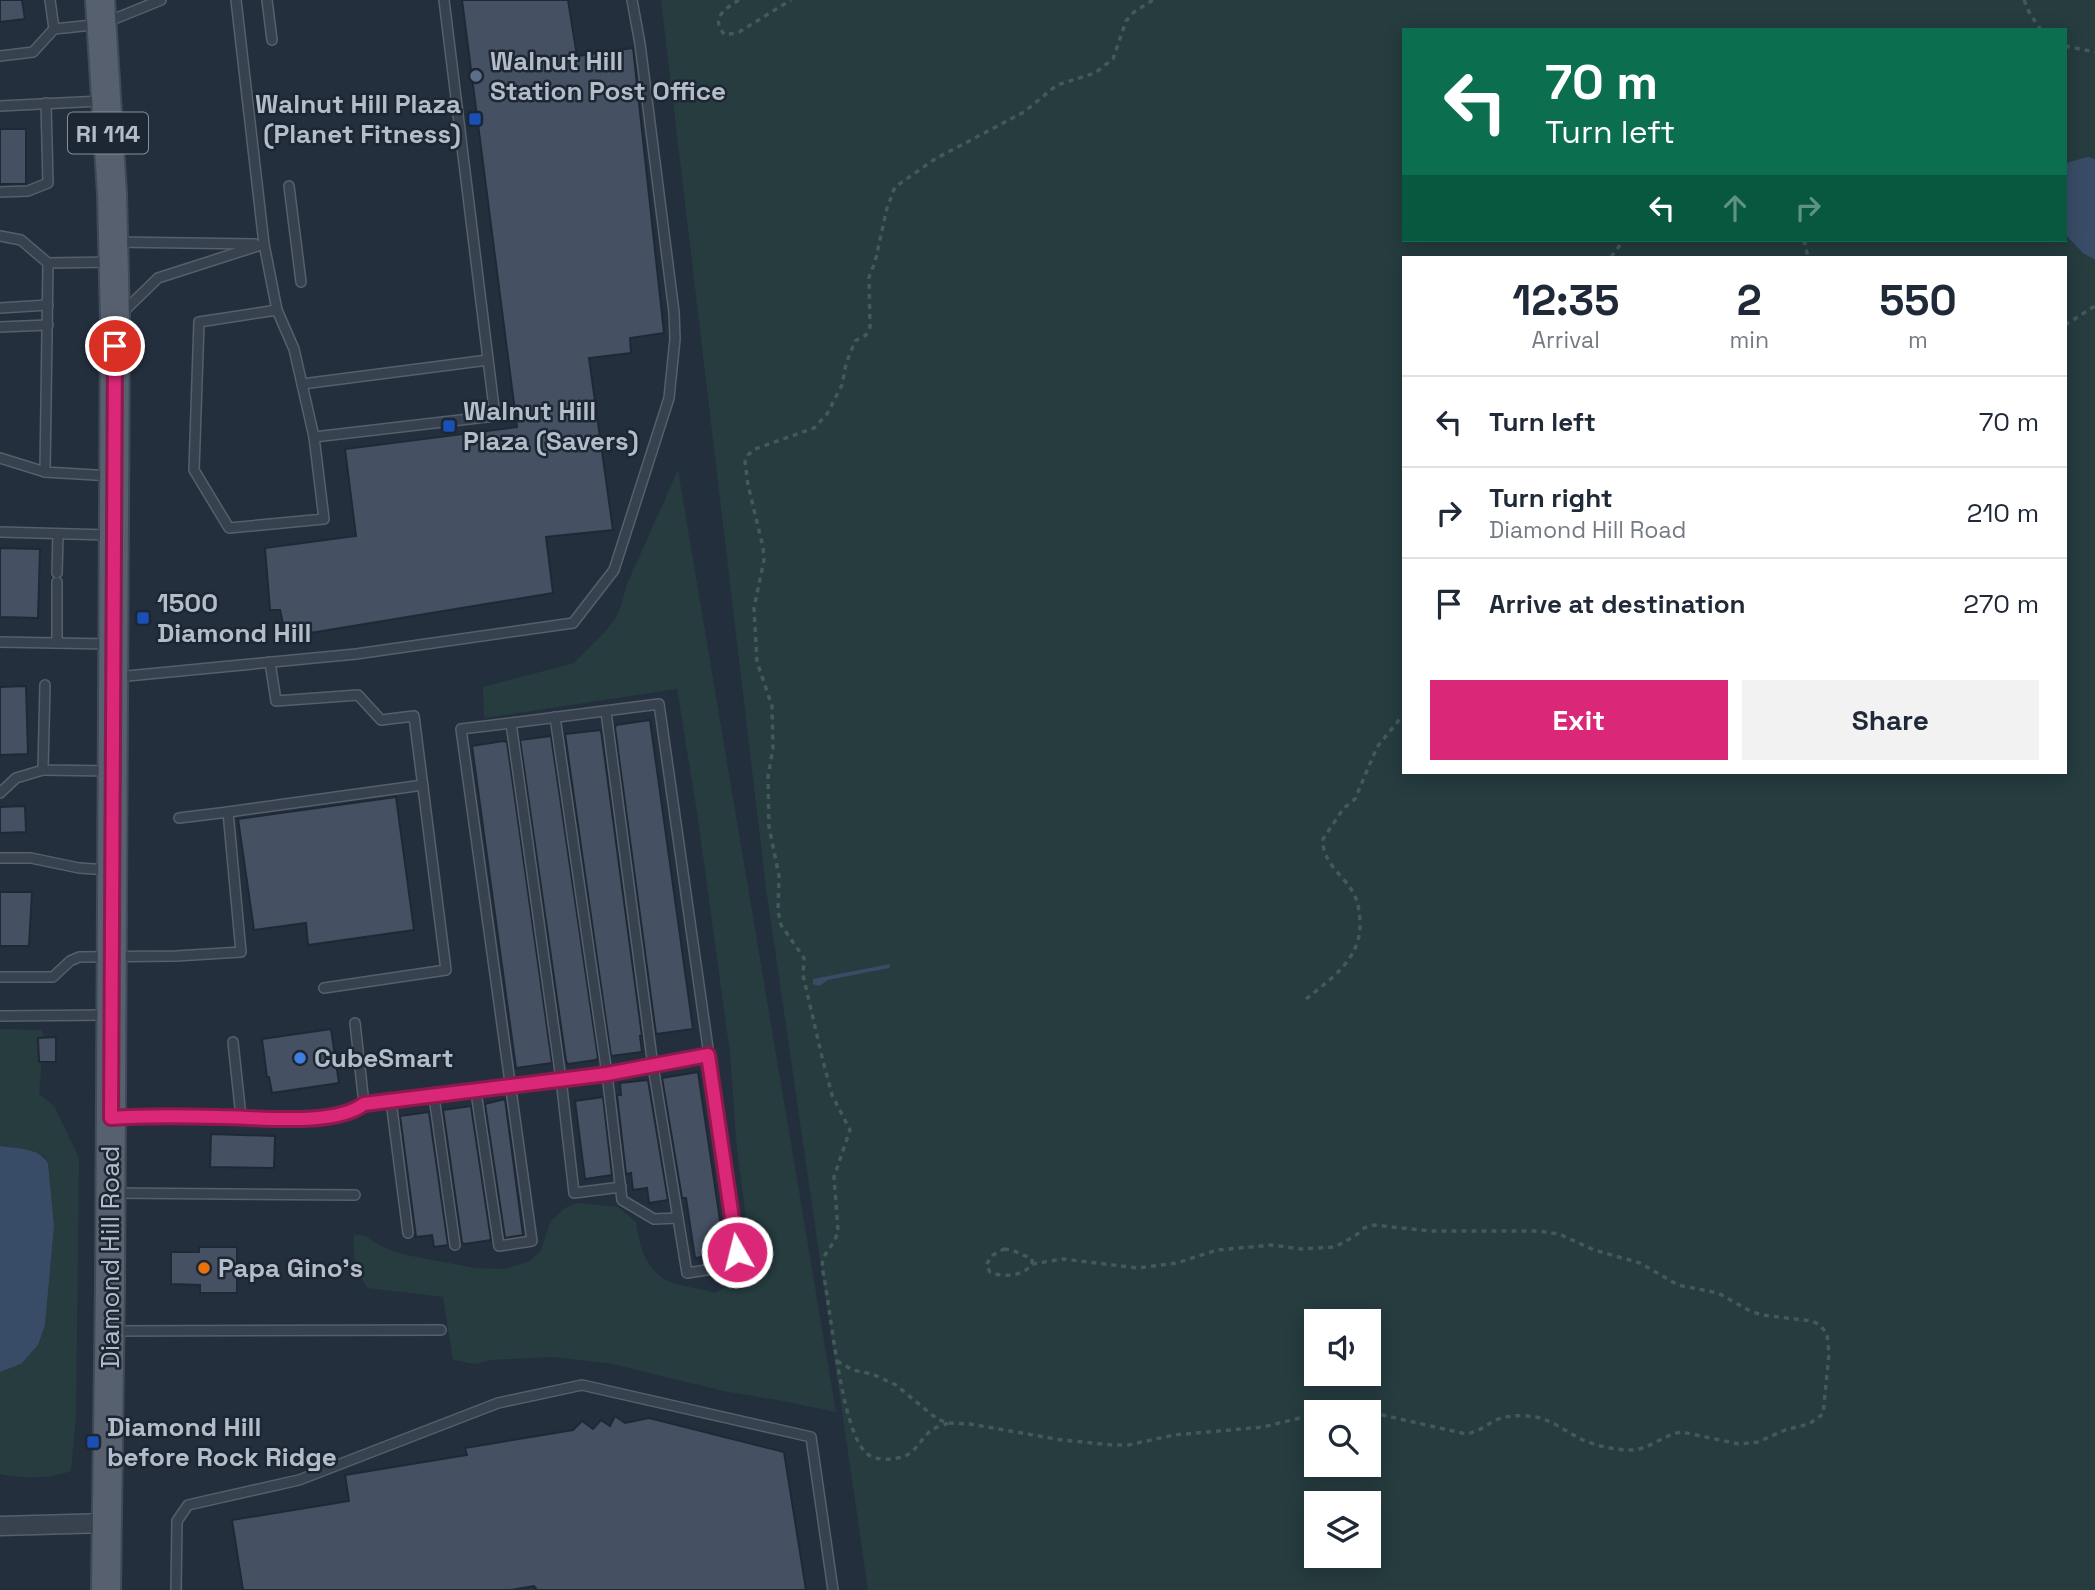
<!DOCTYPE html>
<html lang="en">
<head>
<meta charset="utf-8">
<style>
	body { margin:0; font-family:"Space Grotesk",sans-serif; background:#f2f2f3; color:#1f2937; height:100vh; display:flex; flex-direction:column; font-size:26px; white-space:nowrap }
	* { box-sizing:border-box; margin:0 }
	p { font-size:23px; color:#747a83 }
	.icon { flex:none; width:38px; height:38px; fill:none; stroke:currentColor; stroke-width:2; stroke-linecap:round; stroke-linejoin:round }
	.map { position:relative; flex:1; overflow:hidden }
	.details { position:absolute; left:1402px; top:256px; width:665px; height:518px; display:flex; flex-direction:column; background:#fff; border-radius:0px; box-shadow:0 4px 18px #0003 }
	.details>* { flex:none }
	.guide { position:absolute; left:1402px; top:28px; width:665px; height:214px; border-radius:0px; box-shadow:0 4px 18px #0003; background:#0b6e4f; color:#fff; overflow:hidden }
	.tools { position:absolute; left:1304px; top:1309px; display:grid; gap:14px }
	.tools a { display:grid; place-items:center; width:77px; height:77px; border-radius:0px; background:#fff; box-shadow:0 4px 18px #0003; font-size:35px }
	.pin { position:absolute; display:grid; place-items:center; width:60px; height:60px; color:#fff; margin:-30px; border:4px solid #fff; border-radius:50%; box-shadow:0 2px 7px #0007 }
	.me { position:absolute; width:77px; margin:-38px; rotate:352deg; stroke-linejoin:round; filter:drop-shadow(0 0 5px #0008) }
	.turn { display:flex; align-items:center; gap:24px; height:147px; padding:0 28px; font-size:32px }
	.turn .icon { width:91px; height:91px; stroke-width:2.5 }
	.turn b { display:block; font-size:49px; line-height:60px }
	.lanes { display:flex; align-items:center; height:66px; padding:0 28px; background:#0003; justify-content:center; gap:35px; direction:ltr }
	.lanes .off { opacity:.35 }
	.eta { display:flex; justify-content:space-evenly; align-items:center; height:119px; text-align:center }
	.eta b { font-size:42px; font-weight:700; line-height:49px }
	.action { display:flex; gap:14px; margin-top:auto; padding:14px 28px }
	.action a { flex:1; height:80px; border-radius:0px; background:#db2777; color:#fff; font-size:28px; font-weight:700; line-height:80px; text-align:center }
	.action a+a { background:#f2f2f3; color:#1f2937 }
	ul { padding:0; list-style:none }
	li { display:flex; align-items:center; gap:21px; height:91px; padding:0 28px; border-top:2px solid #e0e1e3 }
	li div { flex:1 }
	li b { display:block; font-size:26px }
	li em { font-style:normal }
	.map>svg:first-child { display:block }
	.green { fill:#263c3f; fill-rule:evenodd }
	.water { fill:#394c67 }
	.building { fill:#455162; stroke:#1f2835; stroke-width:2 }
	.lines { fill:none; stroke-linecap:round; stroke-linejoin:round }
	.lane-casing { stroke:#565f6c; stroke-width:12 }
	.street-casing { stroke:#565f6c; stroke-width:21 }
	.primary-casing { stroke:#414a57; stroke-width:32 }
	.path { stroke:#44595c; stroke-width:3.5; stroke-dasharray:5 5; stroke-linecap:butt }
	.lane { stroke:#38414e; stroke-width:9 }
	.street { stroke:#38414e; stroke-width:18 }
	.primary { stroke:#56606e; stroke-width:28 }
	.route-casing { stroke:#8e194d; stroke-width:18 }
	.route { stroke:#db2777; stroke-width:12 }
	.service-dot { fill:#5c6f8a; stroke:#1d2633; stroke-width:2.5 }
	.transit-dot { fill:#1a4fb4; stroke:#1d2633; stroke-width:2.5 }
	.shop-dot { fill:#3f7fe0; stroke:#1d2633; stroke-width:2.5 }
	.food-dot { fill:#e8710a; stroke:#1d2633; stroke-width:2.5 }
	.labels { text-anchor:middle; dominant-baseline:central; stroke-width:5; stroke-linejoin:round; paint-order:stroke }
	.shield { fill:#1d2633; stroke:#878f9c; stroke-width:2 }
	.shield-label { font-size:24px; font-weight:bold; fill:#b4bcc9 }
	.poi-label { font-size:26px; font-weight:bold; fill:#b4bcc9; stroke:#1d2633; text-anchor:start }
	.street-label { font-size:26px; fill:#b4bcc9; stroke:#1d2633 }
</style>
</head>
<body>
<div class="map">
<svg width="2095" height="1590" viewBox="0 0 2095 1590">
	<rect width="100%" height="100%" fill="#242f3e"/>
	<g class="green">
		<path d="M661,0H2095V1590H868L766,888ZM1404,30H2065V240H1404ZM1404,257H2065V772H1404ZM1316,1321H1368V1374H1316ZM1316,1412H1368V1465H1316ZM1316,1503H1368V1556H1316Z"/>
		<path d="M678,470L836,1412L778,1400L723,1391L613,1364L553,1357L490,1360L475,1364L453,1360L443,1297L368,1288C353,1270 353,1255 354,1234L365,1236L381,1246L401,1254L475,1268L504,1269L528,1262L540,1252L551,1221L565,1208L577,1203L618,1207L636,1222C639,1244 645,1269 666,1280C680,1287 700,1288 715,1293L744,1275L751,1254L737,1150L730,1053L697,812L677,689L484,718L483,687L574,663L604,633L615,619L621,606L627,584Z"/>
		<path d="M0,1029L41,1030L44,1036L39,1094L54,1106L79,1158L76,1415L71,1471C49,1479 23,1479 0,1474V1372L21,1364L38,1345L45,1325L54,1226L48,1163L44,1156L0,1146Z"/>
	</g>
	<g class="water">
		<path d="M2088,157L2095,159V260L2083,253L2065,234V166L2069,162Z"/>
		<path d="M890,964L889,968L828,980L819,986L813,984V979Z"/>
		<path d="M0,1146C17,1149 38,1147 48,1163L54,1226L45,1325L38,1345L21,1364L0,1372Z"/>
	</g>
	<g class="building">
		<path d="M0,0H22L25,19L0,22Z"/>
		<path d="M462,0H568L577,56L633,48L664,333L630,338L631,353L589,358L613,530L546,537L553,593L286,637L280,610H270L265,548L356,536L345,449L517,427Z"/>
		<rect x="0" y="129" width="26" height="55"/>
		<path d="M0,548L40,549L38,618L0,617Z"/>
		<path d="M26,686L28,754L0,755V687Z"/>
		<path d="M650,720L693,1029L656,1034L615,728L616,725Z"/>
		<path d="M601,730L642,1036H640L642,1052L611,1056L565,734Z"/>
		<path d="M551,736L598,1058L596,1060L568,1064L566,1061L520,740Z"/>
		<path d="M503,741L507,742L552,1063L516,1068L472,746Z"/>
		<path d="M396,797L414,930L308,945L306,923L254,930L238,819Z"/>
		<path d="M25,806L26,832L0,833V807Z"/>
		<path d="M0,892H32L29,946H0Z"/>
		<path d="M331,1029L339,1083L272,1093L269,1077H267L262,1039Z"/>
		<path d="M56,1037V1062H39L38,1038Z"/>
		<path d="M698,1072L725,1254L695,1258L686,1198H682L662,1078Z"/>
		<path d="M648,1080L668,1200L649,1203L647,1188L633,1190L631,1173L626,1174L617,1095H621L620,1083Z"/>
		<path d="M603,1097L612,1175L585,1179L575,1101Z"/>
		<path d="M505,1099L523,1235L505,1238L485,1104Z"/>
		<path d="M471,1106L491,1240L465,1244L462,1243L443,1110Z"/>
		<path d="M429,1112L448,1245L434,1247L432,1235L416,1237L400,1116Z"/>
		<path d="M211,1134L275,1136L274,1168L210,1167Z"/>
		<path d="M199,1247H237V1293H200V1285L171,1284V1252H199Z"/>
		<path d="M615,1416L625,1423L649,1418L784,1452L806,1590H537L534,1586L511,1590H243L232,1520L349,1501L345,1475L467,1455L465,1448L573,1430L582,1421L593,1429L601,1420L610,1426Z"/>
	</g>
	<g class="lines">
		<defs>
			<g id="lane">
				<path d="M50,0L54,29L102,24L161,0"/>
				<path d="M236,0L264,244L277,310L294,349L314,437L324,519L229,528L194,470L199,322L277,310"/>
				<path d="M267,0L272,40"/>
				<path d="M0,56L33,52L54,29"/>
				<path d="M0,106L101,101"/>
				<path d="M289,186L301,282"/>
				<path d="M0,192L28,191L48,183L46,103"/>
				<path d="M0,236L21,240L48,263L45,472L112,476"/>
				<path d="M115,242L255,244"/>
				<path d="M48,263L112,262"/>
				<path d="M0,308L48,305"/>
				<path d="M121,314L158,278L264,244"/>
				<path d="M0,327L48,325"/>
				<path d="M302,384L488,360"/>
				<path d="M314,437L495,416L444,0"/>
				<path d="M0,458L45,472"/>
				<path d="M0,532L109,535"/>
				<path d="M57,573L58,534"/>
				<path d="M0,642L110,644"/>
				<path d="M57,643V582"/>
				<path d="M270,662L276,701L358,695L381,720L414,716L446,970L324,988"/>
				<path d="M117,677L356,654L573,623L614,570L669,398L675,339L674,312L640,44L632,0"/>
				<path d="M45,685L43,770L110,771"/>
				<path d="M555,717L607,1074L622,1200L654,1219L678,1218"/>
				<path d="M0,793L16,778L43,770"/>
				<path d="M179,818L228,812"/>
				<path d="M0,858H31L79,868L109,870"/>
				<path d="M0,977H53L70,961L79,957L176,956L241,952L228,812L423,785"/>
				<path d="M0,1016L107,1015"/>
				<path d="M233,1042L241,1117"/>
				<path d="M476,1092L499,1246L532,1241L461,729L511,723"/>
				<path d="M434,1097L455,1245"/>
				<path d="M391,1101L408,1233"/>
				<path d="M364,1104L457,1094L510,1084L607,1074L653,1066L606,712"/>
				<path d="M113,1117L147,1115L309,1119L353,1112L364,1104L355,1023"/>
				<path d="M621,1187L574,1193L561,1079L511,723L659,704L737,1252L725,1267L687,1273L653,1066L708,1055"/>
				<path d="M113,1193L355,1195"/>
				<path d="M112,1331L441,1330"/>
				<path d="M176,1590L177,1521L188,1505L299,1480L498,1403L582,1385L811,1437L833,1590"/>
			</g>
			<path id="street" d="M0,1526L107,1523"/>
			<path id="primary" d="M100,0L112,194L115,320L110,1286L106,1590"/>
		</defs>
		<use href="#lane" class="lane-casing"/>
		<use href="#street" class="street-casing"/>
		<use href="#primary" class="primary-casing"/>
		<g class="path">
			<path d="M739,0C724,9 710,19 725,35L739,32L791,0"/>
			<path d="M2024,0L2030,14L2041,30"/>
			<path d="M2065,46L2095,52"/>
			<path d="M1804,240L1808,257"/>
			<path d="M1611,257L1624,240"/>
			<path d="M2065,325L2095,306"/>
			<path d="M1306,999C1332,978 1362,958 1360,921C1359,904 1356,894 1345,881C1334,868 1322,857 1323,839L1343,809L1355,799L1377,747L1404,714"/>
			<path d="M1004,1249L1012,1250L1032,1259V1264C1024,1276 1003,1278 990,1272L986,1265L993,1255Z"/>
			<path d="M1032,1264L1063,1259L1138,1268L1177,1263L1217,1250L1272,1245L1301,1249L1335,1247L1355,1236L1364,1228L1374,1225L1430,1231H1538L1559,1234L1594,1250L1640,1263L1678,1285L1718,1293L1750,1311L1762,1315L1812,1321L1820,1325L1827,1334L1829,1354L1823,1414L1809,1424L1785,1430L1758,1442L1739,1444L1682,1432C1664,1434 1649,1450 1631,1450C1615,1450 1597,1446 1583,1440C1564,1431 1549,1417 1528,1416C1517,1415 1506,1416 1496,1420C1485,1426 1478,1432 1466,1434L1356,1409L1322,1412"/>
			<path d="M837,1361L853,1370L872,1374L896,1385L937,1419L948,1423L970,1424L1062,1440L1112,1445H1128L1174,1435L1263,1427L1316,1414"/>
			<path d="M948,1423C944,1425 937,1427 933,1429C919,1439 916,1456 897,1458C887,1460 874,1460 866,1453C840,1428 831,1306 822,1267L823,1258L835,1240L838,1230L834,1177L850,1130L832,1095L822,1057L803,975L804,958L781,925L778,911L779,876L769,827L768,777L773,748L772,706L757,662L754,608L764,560L763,547L748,485L745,462L748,455L755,449L814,428L827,414L842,385L846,364L855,341L866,335L870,327L869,277L875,262L887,208L895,187L935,159L1024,112L1057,85L1095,73L1113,59L1126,21L1134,12L1153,0"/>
		</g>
		<use href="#lane" class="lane"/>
		<use href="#street" class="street"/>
		<use href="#primary" class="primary"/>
	</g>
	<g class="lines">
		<defs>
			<path id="route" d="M115,346L111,1118C148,1115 184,1116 220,1117C258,1117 334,1127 364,1104L607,1074L708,1055L737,1252"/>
		</defs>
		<use href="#route" class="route-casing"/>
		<use href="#route" class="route"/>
	</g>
	<circle class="service-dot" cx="476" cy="76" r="7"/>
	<g class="transit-dot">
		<rect x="468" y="112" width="14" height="14" rx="3.5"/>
		<rect x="442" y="419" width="14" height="14" rx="3.5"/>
		<rect x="136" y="611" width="14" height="14" rx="3.5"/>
		<rect x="86" y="1435" width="14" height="14" rx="3.5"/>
	</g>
	<circle class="shop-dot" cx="300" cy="1058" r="7"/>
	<circle class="food-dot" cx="204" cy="1268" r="7"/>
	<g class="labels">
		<rect class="shield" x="68" y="112.5" width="80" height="41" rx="5"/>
		<g class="shield-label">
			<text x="108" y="133">RI 114</text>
		</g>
		<g class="poi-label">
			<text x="490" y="61">Walnut Hill<tspan x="490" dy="30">Station Post Office</tspan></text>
			<text x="461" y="104" text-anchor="end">Walnut Hill Plaza<tspan x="461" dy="30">(Planet Fitness)</tspan></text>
			<text x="463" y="411">Walnut Hill<tspan x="463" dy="30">Plaza (Savers)</tspan></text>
			<text x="157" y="603">1500<tspan x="157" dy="30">Diamond Hill</tspan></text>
			<text x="314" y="1058">CubeSmart</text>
			<text x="218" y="1268">Papa Gino's</text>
			<text x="107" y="1427">Diamond Hill<tspan x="107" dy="30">before Rock Ridge</tspan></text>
		</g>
		<g class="street-label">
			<text transform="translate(110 1257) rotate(-90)">Diamond Hill Road</text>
		</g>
	</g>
</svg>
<div class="tools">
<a><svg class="icon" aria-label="sound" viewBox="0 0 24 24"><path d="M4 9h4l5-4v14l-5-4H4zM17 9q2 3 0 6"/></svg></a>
<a><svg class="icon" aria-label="search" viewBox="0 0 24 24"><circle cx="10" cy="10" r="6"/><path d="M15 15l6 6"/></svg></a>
<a><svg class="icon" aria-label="layers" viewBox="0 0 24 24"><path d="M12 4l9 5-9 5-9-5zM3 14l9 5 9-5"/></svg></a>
</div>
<div class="pin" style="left:115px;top:346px;background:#d93025"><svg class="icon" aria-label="arrive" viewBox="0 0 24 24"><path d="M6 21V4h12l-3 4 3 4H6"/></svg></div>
<svg class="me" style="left:737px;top:1252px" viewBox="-20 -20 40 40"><circle r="17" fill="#db2777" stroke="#fff" stroke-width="3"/><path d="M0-11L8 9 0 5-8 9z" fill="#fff"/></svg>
<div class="guide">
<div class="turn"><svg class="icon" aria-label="left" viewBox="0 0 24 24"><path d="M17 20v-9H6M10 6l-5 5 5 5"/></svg><div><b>70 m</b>Turn left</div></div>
<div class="lanes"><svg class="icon" aria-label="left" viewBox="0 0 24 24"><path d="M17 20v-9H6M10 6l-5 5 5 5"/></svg><svg class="icon off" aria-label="ahead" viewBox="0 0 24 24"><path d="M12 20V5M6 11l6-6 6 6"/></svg><svg class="icon off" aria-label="right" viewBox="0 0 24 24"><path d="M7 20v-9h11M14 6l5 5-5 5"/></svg></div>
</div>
<section class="details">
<div class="eta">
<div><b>12:35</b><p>Arrival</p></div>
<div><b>2</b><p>min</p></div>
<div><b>550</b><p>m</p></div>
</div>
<ul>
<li><svg class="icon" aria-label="left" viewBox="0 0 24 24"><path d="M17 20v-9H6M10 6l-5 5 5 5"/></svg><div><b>Turn left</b></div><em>70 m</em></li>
<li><svg class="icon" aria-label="right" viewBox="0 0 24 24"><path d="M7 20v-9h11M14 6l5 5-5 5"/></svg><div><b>Turn right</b><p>Diamond Hill Road</p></div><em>210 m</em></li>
<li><svg class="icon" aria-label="arrive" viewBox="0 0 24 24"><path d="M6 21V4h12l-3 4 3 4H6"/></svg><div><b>Arrive at destination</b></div><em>270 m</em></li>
</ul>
<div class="action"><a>Exit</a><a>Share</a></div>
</section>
</div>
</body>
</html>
